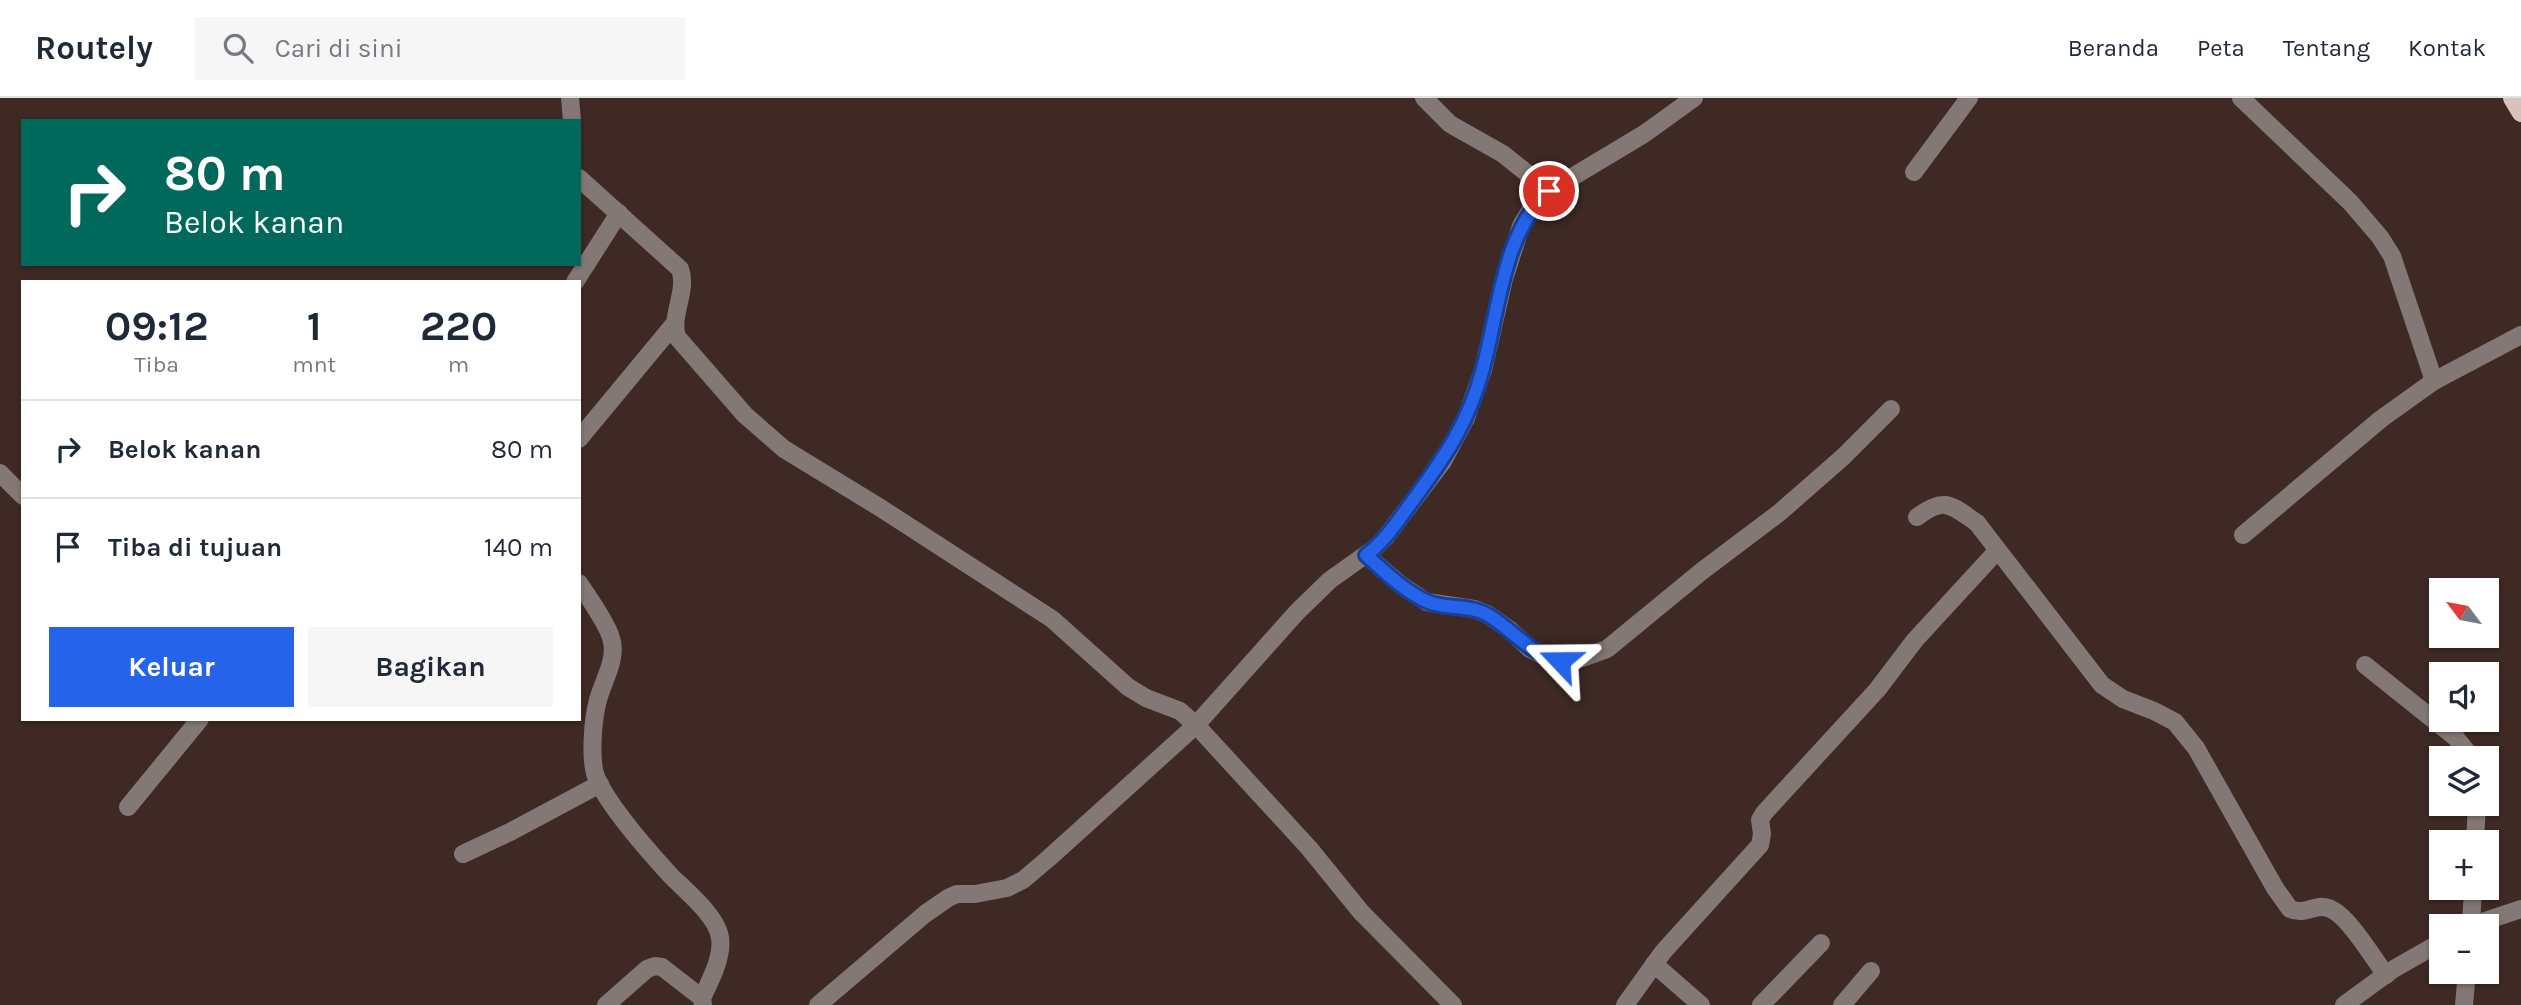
<!DOCTYPE html>
<html lang="id">
<head>
<meta charset="utf-8">
<style>
	body { margin:0; font-family:Karla,sans-serif; background:#f6f6f7; color:#1f2937; height:100vh; display:flex; flex-direction:column; font-size:26px; white-space:nowrap }
	* { box-sizing:border-box; margin:0 }
	p { font-size:23px; color:#747a83 }
	.icon { flex:none; width:38px; height:38px; fill:none; stroke:currentColor; stroke-width:2; stroke-linecap:round; stroke-linejoin:round }
	.map { position:relative; flex:1; overflow:hidden }
	.panel { position:absolute; left:21px; top:182px; width:560px; height:441px; display:flex; flex-direction:column; background:#fff; border-radius:0px; box-shadow:0 2px 5px #0004 }
	.panel>* { flex:none }
	.banner { position:absolute; left:21px; top:21px; width:560px; height:147px; border-radius:0px; box-shadow:0 2px 5px #0004; background:#00695c; color:#fff; overflow:hidden }
	.needle { width:46px; rotate:302deg }
	.controls { position:absolute; left:2429px; top:480px; display:grid; gap:14px }
	.controls a { display:grid; place-items:center; width:70px; height:70px; border-radius:0px; background:#fff; box-shadow:0 2px 5px #0004; font-size:35px }
	.pin { position:absolute; display:grid; place-items:center; width:60px; height:60px; color:#fff; margin:-30px; border:4px solid #fff; border-radius:50%; box-shadow:0 2px 7px #0007 }
	.me { position:absolute; width:77px; margin:-38px; rotate:293deg; stroke-linejoin:round; filter:drop-shadow(0 0 5px #0008) }
	.turn { display:flex; align-items:center; gap:24px; height:147px; padding:0 28px; font-size:32px }
	.turn .icon { width:91px; height:91px; stroke-width:2.5 }
	.turn b { display:block; font-size:49px; line-height:60px }
	.eta { display:flex; justify-content:space-evenly; align-items:center; height:119px; text-align:center }
	.eta b { font-size:42px; font-weight:700; line-height:49px }
	.cta { display:flex; gap:14px; margin-top:auto; padding:14px 28px }
	.cta a { flex:1; height:80px; border-radius:0px; background:#2563eb; color:#fff; font-size:28px; font-weight:700; line-height:80px; text-align:center }
	.cta a+a { background:#f6f6f7; color:#1f2937 }
	ul { padding:0; list-style:none }
	li { display:flex; align-items:center; gap:21px; height:98px; padding:0 28px; border-top:2px solid #e0e1e3 }
	li div { flex:1 }
	li b { display:block; font-size:26px }
	li em { font-style:normal }
	header { display:flex; align-items:center; gap:42px; box-sizing:border-box; height:98px; padding:0 35px; background:#fff; border-bottom:2px solid #e0e1e3 }
	header strong { font-size:33px }
	nav { display:flex; gap:38px; margin-inline-start:auto; font-size:24px }
	.search { width:490px; height:63px; background:#f6f6f7; display:flex; align-items:center; gap:18px; box-sizing:border-box; padding:0 24px; border-radius:0px; color:#747a83; font-size:26px }
	.map>svg:first-child { display:block }
	.lines { fill:none; stroke-linecap:round; stroke-linejoin:round }
	.minor { stroke:#837875; stroke-width:18 }
	.major { stroke:#d9c1bc; stroke-width:18 }
	.route-casing { stroke:#184099; stroke-width:18 }
	.route { stroke:#2563eb; stroke-width:12 }
</style>
</head>
<body>
<header>
<strong>Routely</strong>
<div class="search"><svg class="icon" aria-label="search" viewBox="0 0 24 24"><circle cx="10" cy="10" r="6"/><path d="M15 15l6 6"/></svg>Cari di sini</div>
<nav><a>Beranda</a><a>Peta</a><a>Tentang</a><a>Kontak</a></nav>
</header>
<div class="map">
<svg width="2521" height="907" viewBox="0 0 2521 907">
	<rect width="100%" height="100%" fill="#3e2924"/>
	<g class="lines">
		<g class="minor">
			<path d="M570,0L572,23"/>
			<path d="M1424,0L1450,26L1503,56L1549,93"/>
			<path d="M2241,0L2350,104L2380,139L2392,158L2434,283"/>
			<path d="M1914,74L1969,0"/>
			<path d="M579,80L680,171C688,193 670,217 677,239L745,317L784,351L879,409L1052,521L1128,589L1146,600L1180,613L1196,627L1309,750L1361,814L1453,907"/>
			<path d="M575,184L619,115"/>
			<path d="M579,341L675,225"/>
			<path d="M0,375L23,398"/>
			<path d="M1917,419C1945,398 1951,407 1977,425L2102,587L2123,601L2154,613L2175,624L2196,650L2275,790L2290,811C2306,818 2315,805 2328,810C2347,815 2373,860 2386,877"/>
			<path d="M2243,437L2381,321L2434,283L2521,237"/>
			<path d="M1366,457L1401,487L1427,504L1474,511L1487,516L1510,532L1530,551L1548,560L1560,563L1582,560L1607,551L1702,473L1779,415L1843,359L1891,311"/>
			<path d="M579,485C588,499 607,525 611,540C618,560 603,583 598,602C593,620 589,664 597,681C609,708 650,755 671,778C686,793 718,819 720,840C723,859 710,883 702,900L703,907"/>
			<path d="M2365,567L2455,639L2472,660"/>
			<path d="M128,709L200,621"/>
			<path d="M2475,744L2477,705"/>
			<path d="M463,756L510,734L600,686"/>
			<path d="M2470,828L2521,811"/>
			<path d="M2471,828L2473,789"/>
			<path d="M1654,866L1701,907"/>
			<path d="M606,907L647,871L655,868L662,869L702,900"/>
			<path d="M818,907L925,816L948,800L957,796H975L1007,790L1023,782L1049,760L1196,627L1297,514L1330,482L1375,450L1385,440L1443,363L1466,320L1483,272L1504,181L1521,128L1533,108L1549,93L1644,36L1694,0"/>
			<path d="M1625,907L1663,854L1760,747L1762,736L1760,722L1764,715L1877,592L1915,542L1997,453"/>
			<path d="M1761,907L1821,845"/>
			<path d="M1842,907L1871,873"/>
			<path d="M2344,907L2392,872L2441,844"/>
			<path d="M2464,907L2467,873"/>
		</g>
		<path class="major" d="M2512,0L2521,15"/>
	</g>
	<g class="lines">
		<defs>
			<path id="route" d="M1549,93C1503,134 1499,212 1483,270C1469,325 1444,360 1411,405C1397,424 1385,443 1366,457C1384,473 1403,492 1426,503C1445,512 1469,506 1488,517C1516,534 1528,555 1560,563"/>
		</defs>
		<use href="#route" class="route-casing"/>
		<use href="#route" class="route"/>
	</g>
</svg>
<div class="controls">
<a><svg class="needle" viewBox="-14 -14 28 28"><path d="M0-13l5 13h-10z" fill="#e53935"/><path d="M0 13l5-13h-10z" fill="#747a83"/></svg></a>
<a><svg class="icon" aria-label="sound" viewBox="0 0 24 24"><path d="M4 9h4l5-4v14l-5-4H4zM17 9q2 3 0 6"/></svg></a>
<a><svg class="icon" aria-label="layers" viewBox="0 0 24 24"><path d="M12 4l9 5-9 5-9-5zM3 14l9 5 9-5"/></svg></a>
<a>+</a>
<a>−</a>
</div>
<div class="pin" style="left:1549px;top:93px;background:#d93025"><svg class="icon" aria-label="arrive" viewBox="0 0 24 24"><path d="M6 21V4h12l-3 4 3 4H6"/></svg></div>
<svg class="me" style="left:1560px;top:563px" viewBox="-20 -20 40 40"><path d="M0-17L14 15 0 8-14 15z" fill="#2563eb" stroke="#fff" stroke-width="4"/></svg>
<div class="banner">
<div class="turn"><svg class="icon" aria-label="right" viewBox="0 0 24 24"><path d="M7 20v-9h11M14 6l5 5-5 5"/></svg><div><b>80 m</b>Belok kanan</div></div>
</div>
<section class="panel">
<div class="eta">
<div><b>09:12</b><p>Tiba</p></div>
<div><b>1</b><p>mnt</p></div>
<div><b>220</b><p>m</p></div>
</div>
<ul>
<li><svg class="icon" aria-label="right" viewBox="0 0 24 24"><path d="M7 20v-9h11M14 6l5 5-5 5"/></svg><div><b>Belok kanan</b></div><em>80 m</em></li>
<li><svg class="icon" aria-label="arrive" viewBox="0 0 24 24"><path d="M6 21V4h12l-3 4 3 4H6"/></svg><div><b>Tiba di tujuan</b></div><em>140 m</em></li>
</ul>
<div class="cta"><a>Keluar</a><a>Bagikan</a></div>
</section>
</div>
</body>
</html>
